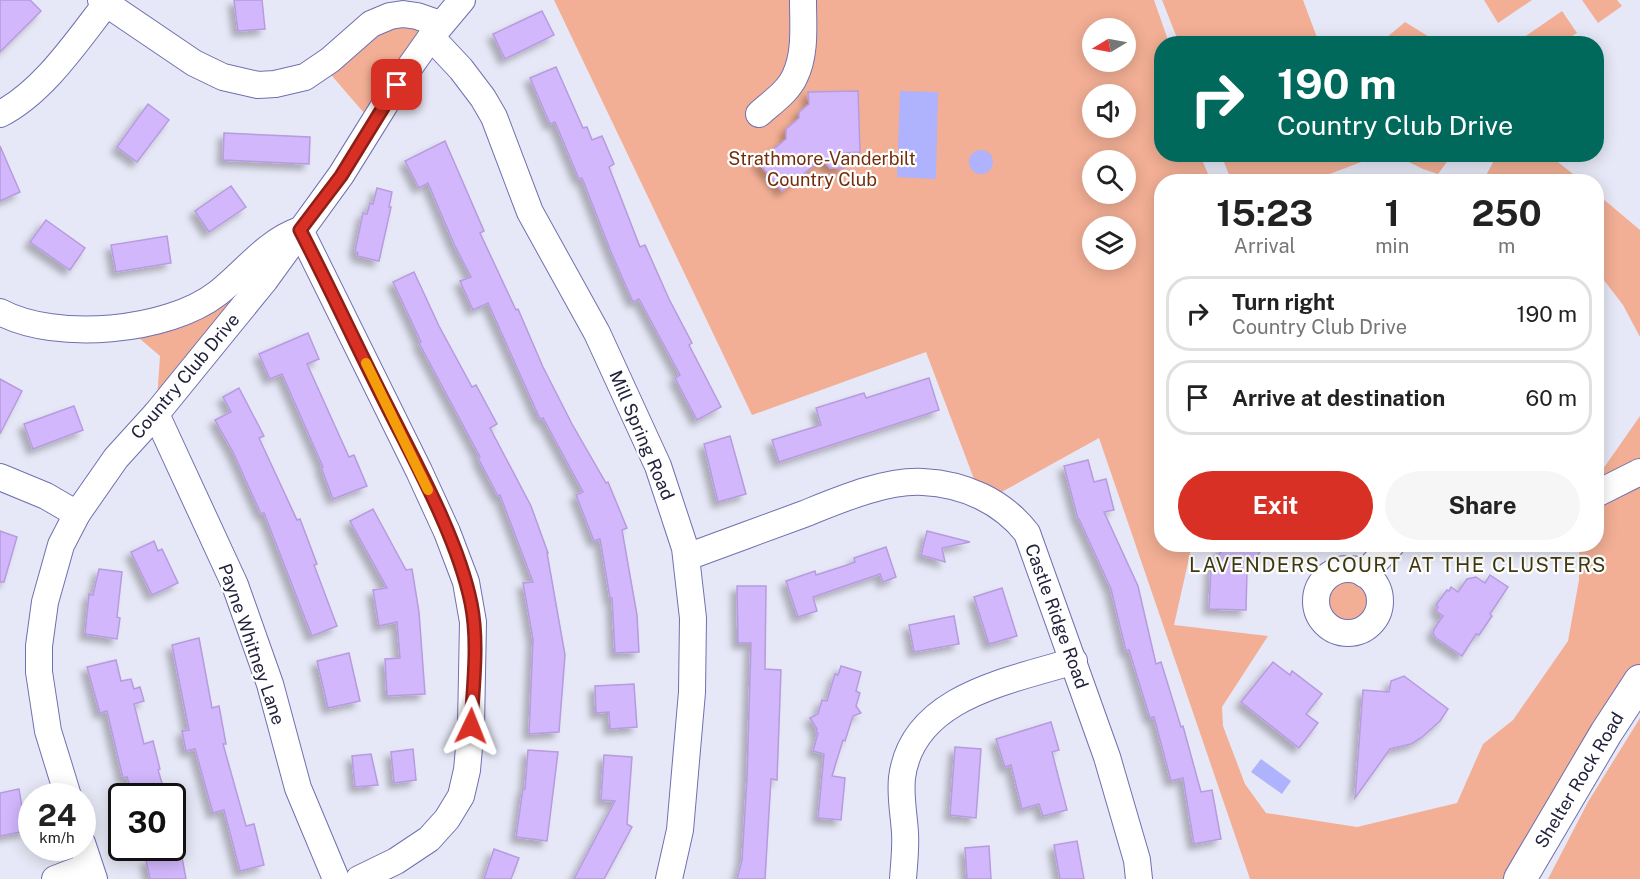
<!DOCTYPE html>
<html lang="en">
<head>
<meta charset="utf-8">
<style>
	body { margin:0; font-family:"Public Sans",sans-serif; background:#f6f6f6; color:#222; height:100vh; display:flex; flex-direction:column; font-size:22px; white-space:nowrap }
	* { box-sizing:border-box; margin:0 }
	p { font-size:20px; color:#767676 }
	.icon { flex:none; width:33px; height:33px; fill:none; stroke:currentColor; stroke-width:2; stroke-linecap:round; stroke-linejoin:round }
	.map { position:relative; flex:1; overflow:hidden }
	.side { position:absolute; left:1154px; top:174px; width:450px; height:378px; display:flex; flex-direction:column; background:#fff; border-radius:24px; box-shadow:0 3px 15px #0003 }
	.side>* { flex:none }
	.top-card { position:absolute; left:1154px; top:36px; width:450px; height:126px; border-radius:24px; box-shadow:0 3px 15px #0003; background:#00695c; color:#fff; overflow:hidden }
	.needle { width:39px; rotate:260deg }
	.tools { position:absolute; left:1082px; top:18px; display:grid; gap:12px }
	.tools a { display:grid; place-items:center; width:54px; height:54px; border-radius:50%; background:#fff; box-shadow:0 3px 15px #0003; font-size:30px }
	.speed { position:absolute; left:18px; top:783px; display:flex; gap:12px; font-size:30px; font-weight:700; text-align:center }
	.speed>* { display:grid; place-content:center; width:78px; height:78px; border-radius:50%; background:#fff; box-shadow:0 3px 15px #0003; line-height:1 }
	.speed small { font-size:15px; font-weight:400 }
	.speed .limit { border:3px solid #111; border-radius:9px; background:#fff; color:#111 }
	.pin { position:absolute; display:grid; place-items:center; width:51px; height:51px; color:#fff; margin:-26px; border-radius:12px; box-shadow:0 3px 9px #0006 }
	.me { position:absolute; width:66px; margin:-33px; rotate:2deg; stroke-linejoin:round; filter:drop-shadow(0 0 4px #0008) }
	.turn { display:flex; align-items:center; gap:21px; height:126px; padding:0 24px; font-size:27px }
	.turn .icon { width:78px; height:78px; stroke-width:2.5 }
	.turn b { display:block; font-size:42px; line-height:51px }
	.eta { display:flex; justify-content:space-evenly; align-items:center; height:102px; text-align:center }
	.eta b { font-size:36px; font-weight:700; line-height:42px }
	.cta { display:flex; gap:12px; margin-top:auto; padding:12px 24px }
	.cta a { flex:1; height:69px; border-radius:36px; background:#d93025; color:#fff; font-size:24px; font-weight:700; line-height:69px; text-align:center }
	.cta a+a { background:#f6f6f6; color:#222 }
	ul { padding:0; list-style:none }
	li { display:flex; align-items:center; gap:18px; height:75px; margin:0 12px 9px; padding:0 12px; border:3px solid #e0e0e0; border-radius:24px }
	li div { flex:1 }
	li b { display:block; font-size:22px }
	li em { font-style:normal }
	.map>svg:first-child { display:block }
	.green { fill:#f2af95; fill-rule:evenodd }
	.water { fill:#afb2fc }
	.building { fill:#d2b7fc; stroke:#b69bde; stroke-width:1.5; filter:url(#shadow) }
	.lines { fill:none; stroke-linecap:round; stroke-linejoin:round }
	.minor-casing { stroke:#6f70b0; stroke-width:28 }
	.major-casing { stroke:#6f70b0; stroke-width:34 }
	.minor { stroke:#fff; stroke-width:26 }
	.major { stroke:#fff; stroke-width:32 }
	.route-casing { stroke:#8d1f18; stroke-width:15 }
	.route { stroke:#d93025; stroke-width:10 }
	.slow { stroke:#f59e0b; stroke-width:10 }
	.labels { text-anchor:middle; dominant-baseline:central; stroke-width:4.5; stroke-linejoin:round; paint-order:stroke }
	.park-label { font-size:18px; fill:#732d0b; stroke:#fff }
	.street-label { font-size:18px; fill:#22223c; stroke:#fff }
	.neighbourhood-label { font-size:20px; letter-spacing:1.5px; fill:#403a10; stroke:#fff }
</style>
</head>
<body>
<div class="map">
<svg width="1640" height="879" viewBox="0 0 1640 879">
	<defs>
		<filter id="shadow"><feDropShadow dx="-5.5" dy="5.5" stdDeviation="3" flood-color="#0004"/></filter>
	</defs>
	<rect width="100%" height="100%" fill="#e7e8f7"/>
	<g class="green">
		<path d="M554,0H1154L1169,43L1161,44V154L1200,155L1211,181L1161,182V544L1192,545L1174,625L1268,636L1222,707L1223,726L1245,784L1266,813L1357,827L1457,803L1483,744L1513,720L1568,641L1579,580V545L1596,544V479L1640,416V681L1520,879H1250L1099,438L989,499L980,495L926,352L752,415ZM1092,28H1125V62H1092ZM1092,94H1125V128H1092ZM1092,160H1125V194H1092ZM1092,226H1125V260H1092Z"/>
		<path d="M1162,0H1303L1319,43H1179Z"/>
		<path d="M1484,0H1532L1498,23Z"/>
		<path d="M1582,0H1617L1622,6L1598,23Z"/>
		<path d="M1562,11L1577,33L1561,43H1527L1523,38Z"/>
		<path d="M1405,22L1439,43H1380Z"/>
		<path d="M436,25L371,121L326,69L373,28Z"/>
		<path d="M1362,155L1364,161L1311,181L1232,182L1221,155Z"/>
		<path d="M1395,155H1452L1438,174L1423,169Z"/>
		<path d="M1497,155H1549L1582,181H1483Z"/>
		<path d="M1596,193L1640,230V337L1623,305L1603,279H1596Z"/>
		<path d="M285,235L156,414L160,356L126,327L158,321Z"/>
		<circle cx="1348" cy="602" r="32"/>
		<path d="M1640,718V879H1548L1588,802Z"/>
	</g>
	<g class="water">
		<path d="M900,91L938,92L936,179L897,177Z"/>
		<circle cx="981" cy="162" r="12"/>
		<path d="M1261,759L1291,781L1282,794L1251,772Z"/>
	</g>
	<g class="building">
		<path d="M0,0H30L41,11L0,52Z"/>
		<path d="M234,0H262L265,29L238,31Z"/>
		<path d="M542,11L554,35L505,59L493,34Z"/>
		<path d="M556,67L583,128L587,127L592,140L602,136L614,164L609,167L640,247L645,245L669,299L692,343L689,345L721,407L697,420L675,378L680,375L639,299L633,302L611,252L582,178L579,179L555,122L550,124L530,78Z"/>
		<path d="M858,91L860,152L844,153V168H830L822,159L782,191L758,162L786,139V129L799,118V112L809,104L808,92Z"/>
		<path d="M148,104L169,120L137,162L117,147Z"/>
		<path d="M224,133L310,137L309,164L223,160Z"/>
		<path d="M445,141L484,231L480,233L516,310L518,309L543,367L572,424L606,483L608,482L627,528L622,530L637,615L639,652L615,653L612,598H610L600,539L594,541L576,495L583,492L543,418L540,419L488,303L473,310L460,281L471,277L454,244L428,183L419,188L405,161Z"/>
		<path d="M0,146L20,192L0,201Z"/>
		<path d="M231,186L246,207L209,232L195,211Z"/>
		<path d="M377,188L392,192L389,207H391L379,261L357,256L358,253L355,251L363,213L367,214L370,203L373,204Z"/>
		<path d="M46,220L85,248L70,270L30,242Z"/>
		<path d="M167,236L171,263L116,272L111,245Z"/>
		<path d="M414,272L439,326L472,387L476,385L497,424L490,428L531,506L548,553H547L565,655L559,732L529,734L533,639L523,583L533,582L500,495L498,496L478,458L480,457L419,343L421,342L393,282Z"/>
		<path d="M308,333L319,359L307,364L349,457L354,455L367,486L333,499L321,467H323L282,374L270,379L259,354Z"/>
		<path d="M929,378L939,410L779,462L772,440L821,425L816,408L864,393L866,398Z"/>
		<path d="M0,379L22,391L0,434Z"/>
		<path d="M239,388L264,436L259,438L297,520L300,519L317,564L314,565L337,626L312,636L264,513L261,514L233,452L215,420L231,412L223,397Z"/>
		<path d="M74,406L83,430L33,449L24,424Z"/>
		<path d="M730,436L746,494L718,502L704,444Z"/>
		<path d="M1088,460L1094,482L1106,479L1114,510L1104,512L1138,586L1156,664L1161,662L1181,727L1183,726L1201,792L1212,790L1221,839L1194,844L1183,778L1171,781L1154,717L1150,718L1129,650L1126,651L1111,589L1079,519H1078L1064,466Z"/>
		<path d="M373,509L406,570L412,569L419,612L425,694L387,696L385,659L400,658L397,622L379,626L373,590L387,588L350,521Z"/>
		<path d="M0,531L17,537L4,582H0Z"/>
		<path d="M927,531L970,542L942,548L945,562L921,555Z"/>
		<path d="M154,541L158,551L162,549L178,583L152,595L131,552Z"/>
		<path d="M1226,544H1249L1260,552L1247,571L1246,610L1209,609L1211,567Z"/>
		<path d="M886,547L896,577L883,582L880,574L813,597L817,611L798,617L786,581L815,571L816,575L847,565L855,562L854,558Z"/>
		<path d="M99,569L122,572L117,617L120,618L117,639L85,634L89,594L93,595Z"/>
		<path d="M1490,575L1508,587L1490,614L1492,616L1479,635L1476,634L1462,656L1436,638L1433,634L1434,629L1443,616L1436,611L1438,607L1436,605L1447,590L1449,591L1451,587L1458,592L1467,579L1476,577L1485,583Z"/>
		<path d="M737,586H766L765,669L781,670L777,780L771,779L765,879H737L742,860L747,778L751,643H738Z"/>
		<path d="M1002,588L1017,636L989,644L974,597Z"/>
		<path d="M954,616L959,644L914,652L909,625Z"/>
		<path d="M199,638L212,708L219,706L226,744H223L246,826L254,824L264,865L240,871L224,810L213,813L195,749L186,751L182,731L189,730L172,645Z"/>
		<path d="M349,653L360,701L328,708L317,661Z"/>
		<path d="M116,660L121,681L131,679L134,689L140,687L144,701L134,704L144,744L153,741L160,769L158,770L166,796H133L127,777L123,778L107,711L100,713L87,667Z"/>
		<path d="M1273,662L1290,675L1292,671L1322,694L1306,714L1318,723L1299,748L1241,702Z"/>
		<path d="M841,666L861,672L856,691L860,693L856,706L861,713L853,716L845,741L843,740L832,776L845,778L841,820L818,818L824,754L813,751L818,733H816L817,729L810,718L818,714L822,700L827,701L835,674L838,675Z"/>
		<path d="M1404,676L1448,709L1440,721L1421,738L1411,744L1390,749L1355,798L1363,690L1389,692L1391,681Z"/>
		<path d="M634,684L637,727L610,729L609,712L596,713L595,686Z"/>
		<path d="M1051,722L1059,750L1052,752L1067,810L1043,816L1039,804L1022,809L1011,765L1005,767L996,739Z"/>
		<path d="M955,747L981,749L976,818L950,815Z"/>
		<path d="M413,749L416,780L394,783L391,752Z"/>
		<path d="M528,750L558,752L547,841L516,837L523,789H525Z"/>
		<path d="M371,754L378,785L355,787L352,756Z"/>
		<path d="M604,755L632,757L627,824L632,827L604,879H574L615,801L601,800Z"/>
		<path d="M19,789L26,831L0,836V793Z"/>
		<path d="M1077,841L1084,879H1060L1054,845Z"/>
		<path d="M989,846L991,879H967L965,848Z"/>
		<path d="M494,849L519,858L511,879H484Z"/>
		<path d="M181,852L186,879H150L146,860Z"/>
	</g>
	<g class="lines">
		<defs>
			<g id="minor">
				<path d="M101,0L194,63L223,77L258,85L275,84L305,77L330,60L371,24L390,16L403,14L417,16L440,24"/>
				<path d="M431,37L461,69L483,98L494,117L530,212L597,333L658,466L685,548L693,618L692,692L680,830L669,879"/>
				<path d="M0,114C44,92 79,38 109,0"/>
				<path d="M759,114C771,103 788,92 795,76C806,53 803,25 803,0"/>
				<path d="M0,312C56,342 168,332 218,293C246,271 266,242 300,230L419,471L447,532L466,582L473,622L471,726L467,770L461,796L447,819L429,839L396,861L359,879"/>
				<path d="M156,414L235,585L270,684L298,788L336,879"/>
				<path d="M0,477L46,496L77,514"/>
				<path d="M1596,494L1640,472"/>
				<path d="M687,557C726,543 765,528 804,514C839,500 885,480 923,482C964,484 1002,501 1027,533L1107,757L1137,860L1139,879"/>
				<circle cx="1348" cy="601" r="32"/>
				<path d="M1364,574L1392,544"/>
				<path d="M68,796L48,731L39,672V646L45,602L61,545L77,514L116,458L156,414L265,280L341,175L397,85L431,37L462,0"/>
				<path d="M82,843L94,879"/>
				<path d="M55,879L89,866"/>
				<path d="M903,879C904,864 906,848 905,833C904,815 900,796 902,778C912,696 1010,681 1074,661"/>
			</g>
			<path id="major" d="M1520,879L1606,733L1640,681"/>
		</defs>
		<use href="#minor" class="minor-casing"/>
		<use href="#major" class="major-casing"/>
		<use href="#minor" class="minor"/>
		<use href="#major" class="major"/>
	</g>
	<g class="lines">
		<defs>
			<path id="route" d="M397,85L341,176L300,230C330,288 357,347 387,406C416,464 458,539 471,603C479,642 473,686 471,726"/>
		</defs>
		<use href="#route" class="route-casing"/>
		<use href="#route" class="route"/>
		<path class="slow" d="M366,363L428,490"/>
	</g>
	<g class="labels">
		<g class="park-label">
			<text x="822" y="158">Strathmore-Vanderbilt<tspan x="822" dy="21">Country Club</tspan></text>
		</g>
		<g class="street-label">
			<text transform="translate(185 376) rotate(-50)">Country Club Drive</text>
			<text transform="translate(642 435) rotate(67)">Mill Spring Road</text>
			<text transform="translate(1057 616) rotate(70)">Castle Ridge Road</text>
			<text transform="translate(252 644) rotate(71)">Payne Whitney Lane</text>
			<text transform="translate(1579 780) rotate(-59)">Shelter Rock Road</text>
		</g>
		<g class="neighbourhood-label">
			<text x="1398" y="565">LAVENDERS COURT AT THE CLUSTERS</text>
		</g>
	</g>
</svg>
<div class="tools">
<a><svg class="needle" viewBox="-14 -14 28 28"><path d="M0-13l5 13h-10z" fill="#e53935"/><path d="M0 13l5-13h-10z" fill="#767676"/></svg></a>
<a><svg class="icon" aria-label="sound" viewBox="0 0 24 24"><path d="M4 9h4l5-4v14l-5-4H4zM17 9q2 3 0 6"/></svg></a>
<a><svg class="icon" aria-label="search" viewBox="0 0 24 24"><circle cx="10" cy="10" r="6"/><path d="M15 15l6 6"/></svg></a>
<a><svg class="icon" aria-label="layers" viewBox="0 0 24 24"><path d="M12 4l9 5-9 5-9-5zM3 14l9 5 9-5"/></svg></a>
</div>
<div class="speed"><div>24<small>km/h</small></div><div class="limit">30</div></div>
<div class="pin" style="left:397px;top:85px;background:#d93025"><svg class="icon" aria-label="arrive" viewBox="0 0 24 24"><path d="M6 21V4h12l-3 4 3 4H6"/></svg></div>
<svg class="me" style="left:471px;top:726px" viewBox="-20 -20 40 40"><path d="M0-17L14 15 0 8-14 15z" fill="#d93025" stroke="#fff" stroke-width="4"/></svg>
<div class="top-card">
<div class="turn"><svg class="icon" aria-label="right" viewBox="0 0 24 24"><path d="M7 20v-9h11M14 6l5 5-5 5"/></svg><div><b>190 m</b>Country Club Drive</div></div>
</div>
<section class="side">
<div class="eta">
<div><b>15:23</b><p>Arrival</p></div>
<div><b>1</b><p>min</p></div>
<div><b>250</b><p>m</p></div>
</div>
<ul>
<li><svg class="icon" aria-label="right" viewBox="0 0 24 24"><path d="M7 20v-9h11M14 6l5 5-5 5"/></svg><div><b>Turn right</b><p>Country Club Drive</p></div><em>190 m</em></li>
<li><svg class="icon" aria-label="arrive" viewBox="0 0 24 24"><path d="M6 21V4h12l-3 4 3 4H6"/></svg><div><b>Arrive at destination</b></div><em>60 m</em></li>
</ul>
<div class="cta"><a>Exit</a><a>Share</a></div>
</section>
</div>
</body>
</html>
